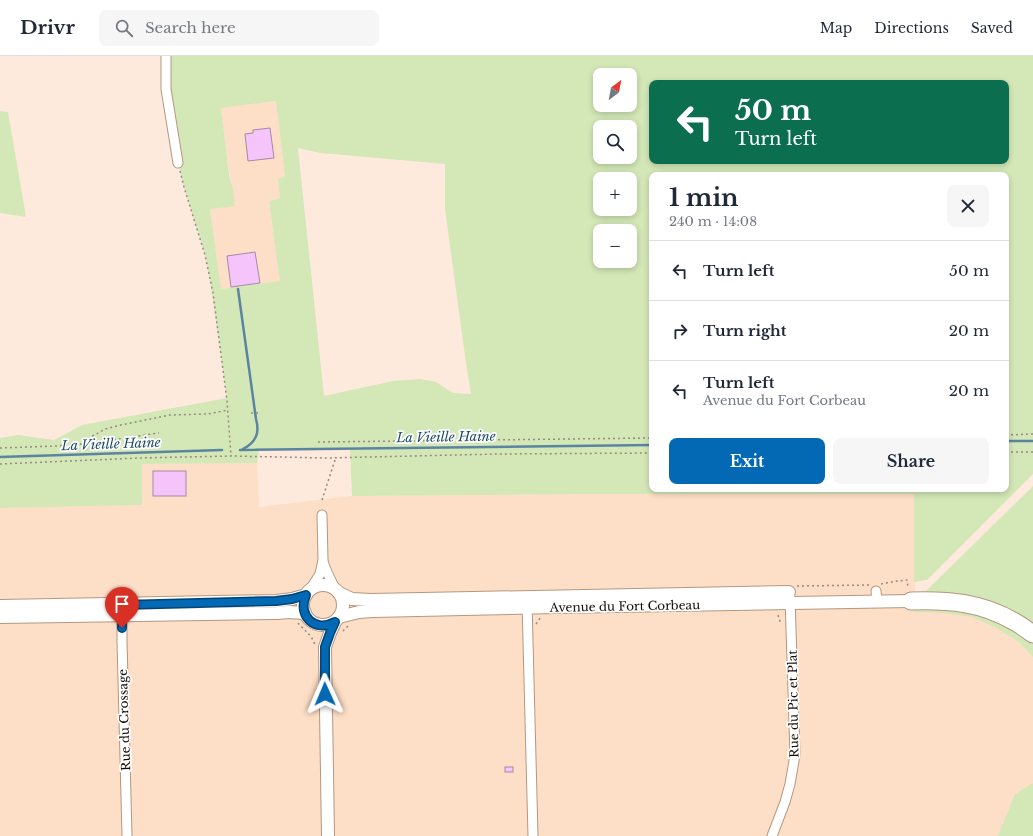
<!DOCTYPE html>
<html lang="en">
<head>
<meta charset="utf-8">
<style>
	body { margin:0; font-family:"Libre Baskerville",serif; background:#f6f6f7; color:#1f2937; height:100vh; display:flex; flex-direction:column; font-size:15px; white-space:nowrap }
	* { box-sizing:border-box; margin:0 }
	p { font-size:13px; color:#747a83 }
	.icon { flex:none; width:22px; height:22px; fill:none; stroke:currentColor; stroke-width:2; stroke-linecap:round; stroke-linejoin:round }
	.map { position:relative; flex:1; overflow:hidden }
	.drawer { position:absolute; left:649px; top:116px; width:360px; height:320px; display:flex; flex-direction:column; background:#fff; border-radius:8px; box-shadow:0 2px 6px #0003 }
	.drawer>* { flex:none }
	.hud { position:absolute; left:649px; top:24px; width:360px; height:84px; border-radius:8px; box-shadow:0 2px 6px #0003; background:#0b6e4f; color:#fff; overflow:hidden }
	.needle { width:26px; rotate:32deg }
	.fabs { position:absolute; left:593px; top:12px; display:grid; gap:8px }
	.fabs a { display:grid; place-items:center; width:44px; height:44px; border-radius:8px; background:#fff; box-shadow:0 2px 6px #0003; font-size:20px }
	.pin { position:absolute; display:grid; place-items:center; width:34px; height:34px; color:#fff; margin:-41px -17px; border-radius:50% 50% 50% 0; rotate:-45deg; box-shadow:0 0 4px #0007 }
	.pin .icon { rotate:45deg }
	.me { position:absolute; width:44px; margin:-22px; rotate:359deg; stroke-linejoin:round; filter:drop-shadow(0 0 3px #0008) }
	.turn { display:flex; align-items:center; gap:14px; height:84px; padding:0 20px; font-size:18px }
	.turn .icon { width:52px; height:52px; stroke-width:2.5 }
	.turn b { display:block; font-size:28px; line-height:34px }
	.round { display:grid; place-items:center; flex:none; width:42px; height:42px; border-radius:8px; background:#f6f6f7 }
	.summary { display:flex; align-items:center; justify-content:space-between; height:68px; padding:0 20px }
	h1 { font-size:24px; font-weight:700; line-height:30px }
	.cta { display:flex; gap:8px; margin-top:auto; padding:8px 20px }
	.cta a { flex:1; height:46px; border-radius:8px; background:#0369b5; color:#fff; font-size:16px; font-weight:700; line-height:46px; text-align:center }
	.cta a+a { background:#f6f6f7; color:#1f2937 }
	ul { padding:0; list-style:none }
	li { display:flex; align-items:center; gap:12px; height:60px; padding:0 20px; border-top:1px solid #e0e1e3 }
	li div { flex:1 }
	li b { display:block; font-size:15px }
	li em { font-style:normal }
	header { display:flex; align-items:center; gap:24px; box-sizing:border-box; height:56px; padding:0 20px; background:#fff; border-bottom:1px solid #e0e1e3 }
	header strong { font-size:19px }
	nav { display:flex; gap:22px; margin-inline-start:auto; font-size:14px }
	.search { width:280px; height:36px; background:#f6f6f7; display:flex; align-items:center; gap:10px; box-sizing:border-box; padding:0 14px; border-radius:8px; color:#747a83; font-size:15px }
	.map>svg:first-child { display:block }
	.built { fill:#fddec6 }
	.green { fill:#d3e7b7; fill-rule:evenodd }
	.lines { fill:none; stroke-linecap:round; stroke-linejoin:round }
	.stream { stroke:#5c84a0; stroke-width:2.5 }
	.building { fill:#f4c4fa; stroke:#a38aa5 }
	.minor-casing { stroke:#b59780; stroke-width:11 }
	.tertiary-casing { stroke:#b59780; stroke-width:14 }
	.motorway-casing { stroke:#b59780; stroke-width:19 }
	.path { stroke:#99897e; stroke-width:1.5; stroke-dasharray:2 3; stroke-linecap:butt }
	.minor { stroke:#fff; stroke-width:9 }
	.tertiary { stroke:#fff; stroke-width:12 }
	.motorway { stroke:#fff; stroke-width:17 }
	.path-bridge { stroke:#99897e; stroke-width:1.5; stroke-dasharray:2 3; stroke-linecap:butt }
	.route-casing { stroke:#024476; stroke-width:10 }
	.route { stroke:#0369b5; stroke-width:7 }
	.labels { text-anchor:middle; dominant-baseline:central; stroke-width:3.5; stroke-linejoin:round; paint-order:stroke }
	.street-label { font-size:12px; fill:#150b04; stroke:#fff }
	.water-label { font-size:13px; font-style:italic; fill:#1a4966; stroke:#fff }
</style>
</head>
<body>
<header>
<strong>Drivr</strong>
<div class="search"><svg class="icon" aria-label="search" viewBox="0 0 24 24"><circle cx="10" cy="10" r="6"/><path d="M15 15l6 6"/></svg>Search here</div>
<nav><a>Map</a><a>Directions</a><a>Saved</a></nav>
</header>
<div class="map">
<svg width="1033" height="780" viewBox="0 0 1033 780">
	<rect width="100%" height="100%" fill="#feeadc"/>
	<g class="built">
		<path d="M276,45L285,122L278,123L280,142L269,145L281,225L221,233L210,153L235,149L227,102L221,52Z"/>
		<path d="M257,407L259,451L352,440L591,438H914L915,551L965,554L1033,587V780H0V452L142,449L141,408Z"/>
	</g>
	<g class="green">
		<path d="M166,0H1033V418L927,524L914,526V438H591L352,440L350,393H259L257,407L142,408V449L0,452V382L18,379L54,384L82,369L227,342L210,224L205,199L184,131L178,107ZM600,19H630V49H600ZM652,27H1006V105H652ZM276,45L285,121L278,123L280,142L269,145L280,225L221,233L210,153L235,150L233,134L229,119L221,52ZM600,71H630V101H600ZM298,92L321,97L445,108V153L466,307L471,338L453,337L436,326L420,323L393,325L324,340ZM652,119H1006V433H652ZM600,123H630V153H600ZM600,175H630V205H600Z"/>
		<path d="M0,55L8,56L26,161L0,157Z"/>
		<path d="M1033,430V572L920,541Z"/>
		<path d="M915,551C931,552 948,552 964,554C991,558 1012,572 1033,587V601L1019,586L995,571L972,561L946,557L915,556Z"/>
		<path d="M1033,727V780H998L1015,738Z"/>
	</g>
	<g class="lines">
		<g class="stream">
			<path d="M238,233L256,363C260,377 256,386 243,393"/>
			<path d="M1006,385H1033"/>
			<path d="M240,394L652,389"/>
			<path d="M0,401L222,394"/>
		</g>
	</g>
	<g class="building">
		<path d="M270,72L274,102L248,105L245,78L253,77V74Z"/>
		<path d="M255,196L260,227L231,231L227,200Z"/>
		<rect x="153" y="415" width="33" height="25"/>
		<rect x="505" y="711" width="8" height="5"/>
	</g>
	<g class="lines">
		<defs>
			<g id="minor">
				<path d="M166,0V33L178,107"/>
				<path d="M323,506L327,516L335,533"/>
				<path d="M310,534L320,518L323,504L322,459"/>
				<path d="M876,535L877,545"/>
				<path d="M527,546L533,780"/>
				<path d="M122,553V585L127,780"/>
				<path d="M772,780L785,746L790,728L795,699L790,541"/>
			</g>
			<g id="tertiary">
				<circle cx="323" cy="549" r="20"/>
				<path d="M339,537L352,543L371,544L789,536"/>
				<path d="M0,550L276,545L292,543L306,539"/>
				<path d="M0,561L277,557L288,556L305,557"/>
				<path d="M339,561L359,556L372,555L555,551L911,545"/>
				<path d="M328,780L325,591L330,577L335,566"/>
			</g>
			<path id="motorway" d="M911,545C949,544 981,546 1015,566C1021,569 1027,574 1033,578"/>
		</defs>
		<use href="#minor" class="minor-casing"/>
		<use href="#tertiary" class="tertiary-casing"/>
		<use href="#motorway" class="motorway-casing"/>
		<g class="path">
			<path d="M180,115L184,131L205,199L213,237L227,345L231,400"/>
			<path d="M251,357H258"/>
			<path d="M1006,379L1033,378"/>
			<path d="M318,386L652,382"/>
			<path d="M84,388L159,377"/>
			<path d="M0,392L56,390L82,388L91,381L105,373L121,369L170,359L208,358L228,354"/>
			<path d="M1006,396H1033"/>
			<path d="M0,408L139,402L231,400L327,402L498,398L652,397"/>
			<path d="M322,444L336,401"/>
			<path d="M881,528L897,525L907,524L908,532"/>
			<path d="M797,530L869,529"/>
			<path d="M778,559L781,568"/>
			<path d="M298,567C304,574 312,579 315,589"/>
			<path d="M536,568L541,561"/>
			<path d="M343,575L349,569"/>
		</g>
		<use href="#minor" class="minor"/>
		<use href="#tertiary" class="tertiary"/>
		<use href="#motorway" class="motorway"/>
		<path class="path-bridge" d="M317,635L334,636"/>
	</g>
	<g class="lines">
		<defs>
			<path id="route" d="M122,572V549L276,545L292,543L306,539C297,560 315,577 335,566L330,577L325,591V638"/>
		</defs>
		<use href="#route" class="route-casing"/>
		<use href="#route" class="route"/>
	</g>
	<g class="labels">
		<g class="street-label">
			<text transform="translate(625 550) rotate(-1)">Avenue du Fort Corbeau</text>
			<text transform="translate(793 648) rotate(-91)">Rue du Pic et Plat</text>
			<text transform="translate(124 664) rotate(-92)">Rue du Crossage</text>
		</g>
		<g class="water-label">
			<text transform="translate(446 381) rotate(-1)">La Vieille Haine</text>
			<text transform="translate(111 388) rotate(-2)">La Vieille Haine</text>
		</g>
	</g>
</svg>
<div class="fabs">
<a><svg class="needle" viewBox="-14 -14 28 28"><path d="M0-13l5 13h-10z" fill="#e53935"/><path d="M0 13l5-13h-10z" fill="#747a83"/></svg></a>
<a><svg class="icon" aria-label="search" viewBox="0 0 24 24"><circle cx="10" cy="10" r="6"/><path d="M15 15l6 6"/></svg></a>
<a>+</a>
<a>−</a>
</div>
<div class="pin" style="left:122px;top:572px;background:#d93025"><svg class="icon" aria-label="arrive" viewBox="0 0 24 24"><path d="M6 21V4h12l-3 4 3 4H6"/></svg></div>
<svg class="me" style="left:325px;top:638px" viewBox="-20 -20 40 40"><path d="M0-17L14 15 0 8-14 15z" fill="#0369b5" stroke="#fff" stroke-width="4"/></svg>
<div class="hud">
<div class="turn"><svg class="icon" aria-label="left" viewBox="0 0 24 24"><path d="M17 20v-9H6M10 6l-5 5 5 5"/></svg><div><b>50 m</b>Turn left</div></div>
</div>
<section class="drawer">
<div class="summary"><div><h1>1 min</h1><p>240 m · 14:08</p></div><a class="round"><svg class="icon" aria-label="close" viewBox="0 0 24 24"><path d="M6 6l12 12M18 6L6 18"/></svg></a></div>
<ul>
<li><svg class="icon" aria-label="left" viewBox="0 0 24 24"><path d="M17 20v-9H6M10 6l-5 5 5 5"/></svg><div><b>Turn left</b></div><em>50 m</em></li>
<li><svg class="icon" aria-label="right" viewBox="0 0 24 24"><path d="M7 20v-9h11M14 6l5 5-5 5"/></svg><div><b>Turn right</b></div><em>20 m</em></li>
<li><svg class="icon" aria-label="left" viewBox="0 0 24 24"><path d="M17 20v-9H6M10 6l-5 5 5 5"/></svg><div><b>Turn left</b><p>Avenue du Fort Corbeau</p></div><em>20 m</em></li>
</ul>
<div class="cta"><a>Exit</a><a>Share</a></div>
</section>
</div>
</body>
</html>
